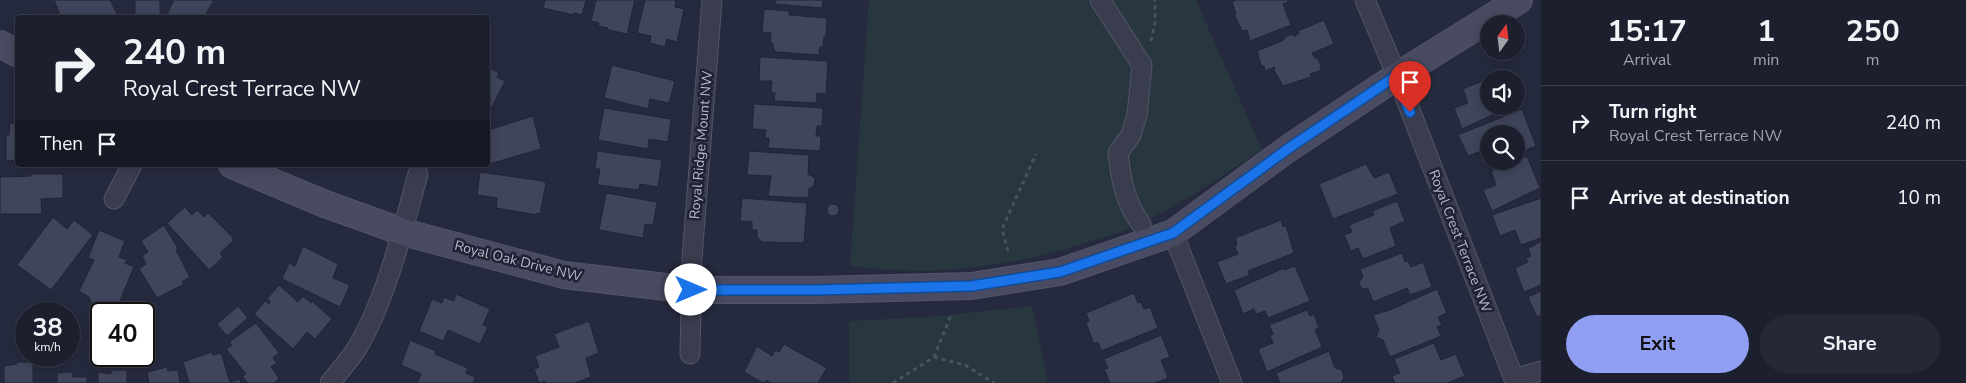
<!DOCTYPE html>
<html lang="en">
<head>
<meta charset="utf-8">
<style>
	body { margin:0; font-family:"Nunito Sans",sans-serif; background:#252836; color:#f1f3f6; height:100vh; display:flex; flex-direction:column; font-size:19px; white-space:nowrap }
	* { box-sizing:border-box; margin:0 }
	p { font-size:16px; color:#a0a3aa }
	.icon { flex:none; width:28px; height:28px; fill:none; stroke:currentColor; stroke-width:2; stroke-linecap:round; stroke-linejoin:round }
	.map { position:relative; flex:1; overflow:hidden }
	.side { display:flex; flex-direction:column; background:#1c202e; width:425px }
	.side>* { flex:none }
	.hud { position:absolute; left:15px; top:15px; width:475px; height:152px; border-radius:5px; box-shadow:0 2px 12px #0003,0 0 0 1px #3a3e4a; background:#1c202e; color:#f1f3f6; overflow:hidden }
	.needle { width:32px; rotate:14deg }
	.buttons { position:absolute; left:1480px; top:15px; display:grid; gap:10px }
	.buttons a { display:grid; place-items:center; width:45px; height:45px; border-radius:50%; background:#1c202e; box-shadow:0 2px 12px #0003,0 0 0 1px #3a3e4a; font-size:25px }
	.speed { position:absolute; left:15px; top:302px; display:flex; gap:10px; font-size:25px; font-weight:700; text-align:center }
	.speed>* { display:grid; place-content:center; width:65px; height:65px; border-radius:50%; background:#1c202e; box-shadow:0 2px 12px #0003,0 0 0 1px #3a3e4a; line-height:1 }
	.speed small { font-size:12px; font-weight:400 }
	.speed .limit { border:2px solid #111; border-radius:8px; background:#fff; color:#111 }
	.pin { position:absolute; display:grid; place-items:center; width:42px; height:42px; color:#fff; margin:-51px -21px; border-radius:50% 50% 50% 0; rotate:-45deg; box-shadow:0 0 5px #0007 }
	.pin .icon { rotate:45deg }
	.me { position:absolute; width:55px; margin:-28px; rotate:90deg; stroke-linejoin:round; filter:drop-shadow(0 0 4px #0008) }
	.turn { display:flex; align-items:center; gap:18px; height:105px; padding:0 25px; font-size:22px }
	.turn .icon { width:65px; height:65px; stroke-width:2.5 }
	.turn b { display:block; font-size:35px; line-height:42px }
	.then { display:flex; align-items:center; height:48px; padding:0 25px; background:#0003; gap:10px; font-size:19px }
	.eta { display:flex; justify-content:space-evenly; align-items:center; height:85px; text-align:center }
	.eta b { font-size:30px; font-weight:700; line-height:35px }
	.action { display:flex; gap:10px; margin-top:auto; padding:10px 25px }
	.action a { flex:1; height:58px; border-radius:30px; background:#909ff3; color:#111; font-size:20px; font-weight:700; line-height:58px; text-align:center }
	.action a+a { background:#252836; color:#f1f3f6 }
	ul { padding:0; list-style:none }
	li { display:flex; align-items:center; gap:15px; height:75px; padding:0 25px; border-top:1px solid #3a3e4a }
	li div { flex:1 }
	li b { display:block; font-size:19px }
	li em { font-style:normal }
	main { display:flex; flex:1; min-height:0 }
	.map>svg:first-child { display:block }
	.green { fill:#28373f }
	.building { fill:#40455c; stroke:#212435 }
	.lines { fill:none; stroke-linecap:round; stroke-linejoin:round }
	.street-casing { stroke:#525566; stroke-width:21 }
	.secondary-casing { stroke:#525566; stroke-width:28 }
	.path { stroke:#46545c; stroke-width:3; stroke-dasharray:4 4; stroke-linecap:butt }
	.street { stroke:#3a3d4e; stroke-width:19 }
	.secondary { stroke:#484b61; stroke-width:26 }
	.route-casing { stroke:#114b97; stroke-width:12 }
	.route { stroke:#1a73e8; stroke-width:9 }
	.labels { text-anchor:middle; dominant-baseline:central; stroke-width:5; stroke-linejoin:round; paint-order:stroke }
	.street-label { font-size:14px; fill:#b6b9c9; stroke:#1f2233 }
</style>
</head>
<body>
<main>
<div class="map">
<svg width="1541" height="383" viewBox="0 0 1541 383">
	<rect width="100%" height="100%" fill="#262a3e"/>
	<g class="green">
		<path d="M869,0H1196L1262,150C1217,179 1174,210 1125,230C1112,236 1098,239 1085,243C1008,268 930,277 850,266Z"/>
		<path d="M1032,306L1048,383H849V321L929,317Z"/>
	</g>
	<g class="building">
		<path d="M54,0H110L119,18H61Z"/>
		<rect x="135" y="0" width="25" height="17"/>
		<path d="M174,0H214L204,18H165Z"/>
		<path d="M545,0H586L582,15L574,13L573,15L543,8Z"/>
		<path d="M596,0H635L627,34L608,30V28L598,26L599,23L591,21Z"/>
		<path d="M645,0H676L675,7L684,9L677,42L667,39L665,47L650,43L651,36L637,33Z"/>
		<path d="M776,0H823L822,8L775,4Z"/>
		<path d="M1236,0H1291L1283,4L1291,25L1250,41L1247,30L1242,31L1234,14H1236L1232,2Z"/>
		<path d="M764,9L789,11V15L827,18L826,37H824L823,47H820L819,55L776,52L773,48V43H770L771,33H762Z"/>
		<path d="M1324,20L1334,44L1312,53L1314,57L1318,59L1321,66L1320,71L1310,74L1311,77L1283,86L1274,70L1275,67L1265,71L1264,66L1261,65L1257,51L1284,40V38L1291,34L1294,36L1299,34L1298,31Z"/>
		<path d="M760,57L828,61L826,94L817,93L816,103L774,101L775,93H771L772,81H759Z"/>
		<path d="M612,65L675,81L669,103L650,99L648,109L604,98Z"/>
		<path d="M488,67L499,73L497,77L505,81L488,115Z"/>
		<path d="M1499,74L1501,79H1489V106H1512L1462,129L1454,108L1468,103L1463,89Z"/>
		<path d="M754,104L823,108L822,126H817L816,136H821L820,151L768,148L769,138H765L766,130L752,129Z"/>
		<path d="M604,108L671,119L668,142L649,139L648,149L598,140Z"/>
		<path d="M1522,109L1536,146L1516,154V134H1489V161H1499L1487,166L1481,151L1468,156L1458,135Z"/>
		<path d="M533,116L541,149L479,167V165H488V130Z"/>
		<path d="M10,123L18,124V161L6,160V135H9Z"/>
		<path d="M597,151L662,160L658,187L640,184L639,190L597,185L600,169H595Z"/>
		<path d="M749,151L809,155L808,174L815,178L814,186L809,189L808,198L768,196L771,176L747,175Z"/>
		<path d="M1527,156L1540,188L1492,211L1483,190L1496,185L1491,171Z"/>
		<path d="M1366,164L1374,178L1389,172L1398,194L1333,219L1319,184Z"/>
		<path d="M480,172L543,181L546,183L540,214L536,213V215L496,208L497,198L477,195Z"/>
		<path d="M31,174H63V198L41,199L42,214H0V177L31,176Z"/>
		<path d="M606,193L657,202L653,225L645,224L643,238L599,230Z"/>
		<path d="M742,198L807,203L804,243L762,242L757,237V230H752V222L740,221Z"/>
		<path d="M1541,198V238L1521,245L1515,230L1500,236L1492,215Z"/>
		<path d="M1397,201L1405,221L1390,228L1396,246L1363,259L1358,248L1351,251L1344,235L1352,232L1349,225L1374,215L1372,211Z"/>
		<circle cx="833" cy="210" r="6"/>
		<path d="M185,207L192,215L197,210L204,217L208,213L232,237L233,241L220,253L223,257L209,270L167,223Z"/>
		<path d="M53,217L67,229L74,220L93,235L51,290L17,265Z"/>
		<path d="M1281,220L1283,227L1286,226L1294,253L1248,271L1250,275L1226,284L1217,262L1238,254L1235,248L1237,243L1235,238Z"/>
		<path d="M164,225L178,249L176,250L190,277L182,282L184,284L157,298L139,269L146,264L142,256L148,252L141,241Z"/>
		<path d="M99,230L125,241L119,257L127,260L125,263L134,267L117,308L103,302L97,306L92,304L89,297L79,291L94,260L88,258Z"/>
		<path d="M1541,241V285L1524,292L1515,268L1528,262L1526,258L1531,256L1528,249Z"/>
		<path d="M303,246L338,264L333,278L350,285L340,307L282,279L289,263L295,266Z"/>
		<path d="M1402,253L1405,262L1408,261L1411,267L1423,262L1432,287L1410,295L1407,288L1373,302L1368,289L1361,288L1359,282L1363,277L1360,269Z"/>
		<path d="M1295,266L1310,301L1268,318L1265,311L1256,314L1254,309L1243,314L1234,290L1284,268V270Z"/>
		<path d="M279,285L298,302L303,296L311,303L312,301L332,319L315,339L307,332L293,349L254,314L265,301L269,304L270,301L267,299Z"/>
		<path d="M1437,289L1447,313L1438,317L1442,325L1437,327L1441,336L1390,357L1383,340L1376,337L1379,330L1373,315L1390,310Z"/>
		<path d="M1541,291V315L1537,317L1528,297Z"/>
		<path d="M1134,293L1138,303L1141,302L1144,309L1150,307L1158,328L1101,351L1098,342L1094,344L1086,323L1089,321L1086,313Z"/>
		<path d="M456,294L490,309L483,325L488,327L480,344L448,330L443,341L419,331L432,299L442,303L444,297L454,301Z"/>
		<path d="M238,306L248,318L227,336L217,324Z"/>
		<path d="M1307,310L1310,316L1314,314L1319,328L1315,330L1322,347L1267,372L1258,349L1273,343L1270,336L1273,334L1269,325Z"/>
		<path d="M589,321L599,353L586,358L591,377L575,383H546L545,381L539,383L534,369L539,367L535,356L559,347L554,334Z"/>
		<path d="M256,323L279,353L273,358L277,363L271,367L279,378L275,383H248L242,376L246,374L226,349L232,345L229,342Z"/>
		<path d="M1161,335L1170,357L1161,360L1168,378L1155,383H1110L1104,369L1108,368L1104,359Z"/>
		<path d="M410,340L436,351L435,354L468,368L466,373L475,377L473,383H417L421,374L401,365Z"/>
		<path d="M1434,343L1441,360L1456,354L1465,376L1447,383H1395L1392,376L1400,373L1394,359Z"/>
		<path d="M784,344L827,368L818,383H771L767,380L763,383L744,372L757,346L772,356L775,350L779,352Z"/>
		<path d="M1329,351L1335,368L1342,370L1344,377L1341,383H1280L1276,373Z"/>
		<path d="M212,352L213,355L221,353L230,382L240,379L241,383H189L183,362Z"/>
		<path d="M17,362H33V383H4V366L17,364Z"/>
		<path d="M167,367L168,371L178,370L180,383H149L147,372Z"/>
		<path d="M111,370H127V383H98V372L111,374Z"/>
		<path d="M73,372V377H87V383H57V373Z"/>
	</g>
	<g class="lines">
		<defs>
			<g id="street">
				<path d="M1100,0L1142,65L1137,115L1131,135L1118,153C1121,180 1125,202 1141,224"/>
				<path d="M1365,0L1397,76L1514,379L1541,371"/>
				<path d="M114,199L132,165"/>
				<path d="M1173,233L1232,383"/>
				<path d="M690,354L692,258L712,0"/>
				<path d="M330,383C339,372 348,361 356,350C386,300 403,229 418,174"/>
			</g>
			<g id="secondary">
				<path d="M0,44L18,54"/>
				<path d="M232,165L325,204L403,232L564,275L691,290H816L971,286L1060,272L1173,233L1289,148L1397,76L1519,0"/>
			</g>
		</defs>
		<use href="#street" class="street-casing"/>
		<use href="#secondary" class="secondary-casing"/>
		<g class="path">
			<path d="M1151,41L1155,23V0"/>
			<path d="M1008,251L1002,229L1036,154"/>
			<path d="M934,357L965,365L994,383"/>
			<path d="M893,383L934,357L951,315"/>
		</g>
		<use href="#street" class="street"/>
		<use href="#secondary" class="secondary"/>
	</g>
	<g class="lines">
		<defs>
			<path id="route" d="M691,290H816L971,286L1060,272L1173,233L1289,148L1396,76L1410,112"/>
		</defs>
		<use href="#route" class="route-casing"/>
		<use href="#route" class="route"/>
	</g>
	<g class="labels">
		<g class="street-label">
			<text transform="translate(701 145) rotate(-85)">Royal Ridge Mount NW</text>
			<text transform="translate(1460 241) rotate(69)">Royal Crest Terrace NW</text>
			<text transform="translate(518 261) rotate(14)">Royal Oak Drive NW</text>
		</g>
	</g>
</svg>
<div class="buttons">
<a><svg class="needle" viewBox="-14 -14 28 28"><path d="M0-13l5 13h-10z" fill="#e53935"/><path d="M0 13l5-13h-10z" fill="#a0a3aa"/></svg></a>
<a><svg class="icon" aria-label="sound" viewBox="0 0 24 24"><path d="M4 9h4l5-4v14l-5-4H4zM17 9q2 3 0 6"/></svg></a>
<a><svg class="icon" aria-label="search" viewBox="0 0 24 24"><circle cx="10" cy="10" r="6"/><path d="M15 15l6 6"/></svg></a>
</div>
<div class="speed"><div>38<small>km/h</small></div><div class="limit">40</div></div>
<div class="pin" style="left:1410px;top:112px;background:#d93025"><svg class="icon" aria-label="arrive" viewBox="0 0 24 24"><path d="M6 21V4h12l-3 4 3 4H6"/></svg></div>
<svg class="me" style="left:691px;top:290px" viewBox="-20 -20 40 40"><circle r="19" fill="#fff"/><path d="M0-13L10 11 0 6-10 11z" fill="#1a73e8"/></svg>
<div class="hud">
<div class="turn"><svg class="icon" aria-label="right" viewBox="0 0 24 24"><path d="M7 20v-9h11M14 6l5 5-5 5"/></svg><div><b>240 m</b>Royal Crest Terrace NW</div></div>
<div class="then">Then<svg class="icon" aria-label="arrive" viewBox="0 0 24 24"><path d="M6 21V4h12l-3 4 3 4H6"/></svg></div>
</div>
</div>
<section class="side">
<div class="eta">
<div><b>15:17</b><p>Arrival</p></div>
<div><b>1</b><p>min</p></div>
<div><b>250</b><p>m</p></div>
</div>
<ul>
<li><svg class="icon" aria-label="right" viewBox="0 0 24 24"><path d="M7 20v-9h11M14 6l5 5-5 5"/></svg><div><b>Turn right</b><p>Royal Crest Terrace NW</p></div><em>240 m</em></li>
<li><svg class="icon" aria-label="arrive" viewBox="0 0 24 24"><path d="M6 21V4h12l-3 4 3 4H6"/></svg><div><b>Arrive at destination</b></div><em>10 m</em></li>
</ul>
<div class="action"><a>Exit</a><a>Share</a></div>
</section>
</main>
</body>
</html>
